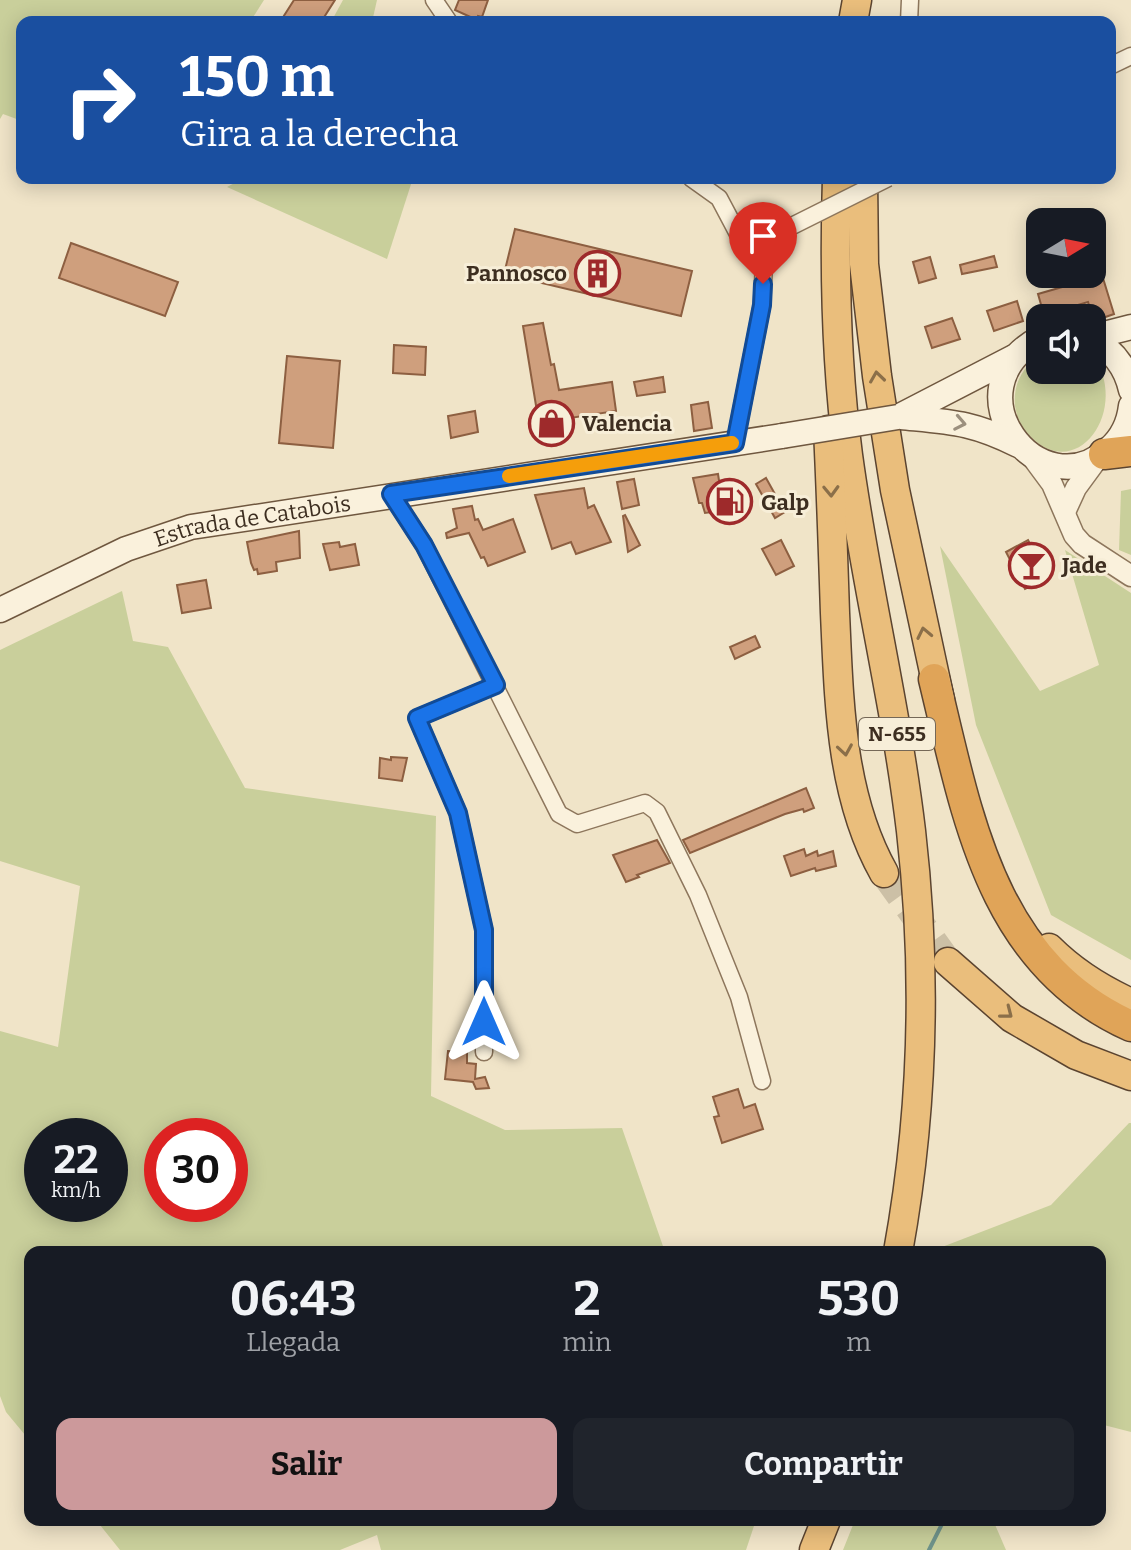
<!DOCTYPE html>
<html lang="es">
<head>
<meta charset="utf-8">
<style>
	body { margin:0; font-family:Bitter,serif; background:#20242c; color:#f1f3f6; height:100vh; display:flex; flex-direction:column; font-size:30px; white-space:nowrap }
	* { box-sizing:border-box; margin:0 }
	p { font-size:26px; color:#9ea1a6 }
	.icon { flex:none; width:44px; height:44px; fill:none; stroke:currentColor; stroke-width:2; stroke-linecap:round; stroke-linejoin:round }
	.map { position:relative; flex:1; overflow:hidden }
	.side { position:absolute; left:24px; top:1246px; width:1082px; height:280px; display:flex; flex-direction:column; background:#171b24; border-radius:16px; box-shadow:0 4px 20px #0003 }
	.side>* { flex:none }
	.hud { position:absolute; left:16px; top:16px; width:1100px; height:168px; border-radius:16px; box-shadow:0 4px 20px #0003; background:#1a4fa0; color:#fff; overflow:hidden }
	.needle { width:52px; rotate:80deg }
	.tools { position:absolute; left:1026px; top:208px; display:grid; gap:16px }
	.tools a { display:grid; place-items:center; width:80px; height:80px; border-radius:16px; background:#171b24; box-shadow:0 4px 20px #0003; font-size:40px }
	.speed { position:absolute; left:24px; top:1118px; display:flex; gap:16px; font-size:40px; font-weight:700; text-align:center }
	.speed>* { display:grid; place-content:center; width:104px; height:104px; border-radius:50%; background:#171b24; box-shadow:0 4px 20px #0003; line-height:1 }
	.speed small { font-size:20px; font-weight:400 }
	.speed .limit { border:12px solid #d22; background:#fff; color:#111 }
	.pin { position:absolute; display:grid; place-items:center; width:68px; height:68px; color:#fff; margin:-82px -34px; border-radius:50% 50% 50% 0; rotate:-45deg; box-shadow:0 0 8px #0007 }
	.pin .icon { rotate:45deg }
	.me { position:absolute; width:88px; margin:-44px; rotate:0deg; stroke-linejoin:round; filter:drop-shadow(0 0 6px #0008) }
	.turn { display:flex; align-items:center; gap:28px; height:168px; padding:0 32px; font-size:36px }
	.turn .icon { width:104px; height:104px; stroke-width:2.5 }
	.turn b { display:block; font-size:56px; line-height:68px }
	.eta { display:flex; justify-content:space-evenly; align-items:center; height:136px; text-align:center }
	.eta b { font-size:48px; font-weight:700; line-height:56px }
	.cta { display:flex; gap:16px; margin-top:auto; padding:16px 32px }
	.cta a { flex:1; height:92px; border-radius:16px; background:#cc999b; color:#111; font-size:32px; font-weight:700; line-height:92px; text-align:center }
	.cta a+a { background:#20242c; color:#f1f3f6 }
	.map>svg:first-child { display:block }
	.green { fill:#c9cf9b; fill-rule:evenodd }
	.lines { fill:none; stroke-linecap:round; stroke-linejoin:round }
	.stream { stroke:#6f938a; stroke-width:4 }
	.building { fill:#cf9f7d; stroke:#8d5f41; stroke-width:2 }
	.trunk-tunnel { stroke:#ccc0a6; stroke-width:28; stroke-dasharray:28 14; stroke-linecap:butt }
	.minor-casing { stroke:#8d765c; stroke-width:19 }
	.tertiary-casing { stroke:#8d765c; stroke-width:23 }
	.secondary-casing { stroke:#6f573f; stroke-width:27 }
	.trunk-casing { stroke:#5b4430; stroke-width:31 }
	.motorway-casing { stroke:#5b4430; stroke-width:33 }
	.minor { stroke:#faf1dc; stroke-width:16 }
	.tertiary { stroke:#faf1dc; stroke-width:20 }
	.secondary { stroke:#faf1dc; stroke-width:24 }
	.trunk { stroke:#eabe7c; stroke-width:28 }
	.motorway { stroke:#e0a458; stroke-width:30 }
	.minor-bridge-casing { stroke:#8d765c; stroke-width:19; stroke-linecap:butt }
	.secondary-bridge-casing { stroke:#6f573f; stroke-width:27; stroke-linecap:butt }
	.minor-bridge { stroke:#faf1dc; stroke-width:16 }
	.secondary-bridge { stroke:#faf1dc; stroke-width:24 }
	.oneway { stroke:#8b6f49 }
	.oneway2 { stroke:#9c907e }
	.route-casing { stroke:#114b97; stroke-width:20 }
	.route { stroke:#1a73e8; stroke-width:14 }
	.slow { stroke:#f59e0b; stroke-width:14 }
	.labels { text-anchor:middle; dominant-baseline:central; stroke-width:6; stroke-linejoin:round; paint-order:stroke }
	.shield { fill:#f7eed8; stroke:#756857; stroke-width:2 }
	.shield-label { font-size:20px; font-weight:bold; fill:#3d2e20 }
	.poi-label { font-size:22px; font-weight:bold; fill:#3d2e20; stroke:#f7eed8; text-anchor:start }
	.street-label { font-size:22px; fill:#3d2e20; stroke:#f7eed8 }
</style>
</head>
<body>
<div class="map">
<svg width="1131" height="1550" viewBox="0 0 1131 1550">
	<rect width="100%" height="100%" fill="#f0e4c8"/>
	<g class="green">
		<path d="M0,0H264L250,22H22V121L3,114L0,119Z"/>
		<path d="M343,0H377L372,22H331Z"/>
		<path d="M244,178H413L387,259L227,187Z"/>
		<path d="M1092,354C1131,407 1079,483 1032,438C1023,429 1017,419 1015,406C1013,384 1022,368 1040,355V370H1092Z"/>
		<path d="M1131,489V555L1119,550L1121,491Z"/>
		<path d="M940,546L1040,691L1099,665L1065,550L1131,593V960L1051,915L976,725Z"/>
		<path d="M122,591L133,641L168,647L245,788L436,816L431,1096L505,1130L622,1128L665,1252H30V1441L6,1412L0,1396V1031L58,1047L80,886L0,861V650ZM110,1136V1204H42V1136ZM230,1136V1204H162V1136Z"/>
		<path d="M1129,1123H1131V1432L1100,1424V1252H929L1051,1205Z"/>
		<path d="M96,1520H756L746,1550H381L377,1535L340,1550H120Z"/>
		<path d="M855,1520H993L1006,1550H843Z"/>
	</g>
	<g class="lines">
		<path class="stream" d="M929,1550L944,1520"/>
	</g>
	<g class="building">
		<path d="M294,0H335L321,22H280Z"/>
		<path d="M459,0H488L482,17L478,16L477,20L455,10Z"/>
		<path d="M515,229L692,271L681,316L504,274Z"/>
		<path d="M71,243L178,282L165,316L59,278Z"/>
		<path d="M1092,252H1095L1114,314L1094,321L1088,302L1044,315L1038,294L1083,281L1081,274H1092Z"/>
		<path d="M994,256L997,267L962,274L960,265Z"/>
		<path d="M930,257L936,278L919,283L913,262Z"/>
		<path d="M1017,301L1023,321L994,331L987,311Z"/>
		<path d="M952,318L960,339L932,348L925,327Z"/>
		<path d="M543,323L551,365L554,364L559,390L612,382L616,411L563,419L565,432L541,436L523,326Z"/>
		<path d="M394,345L426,347L425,375L393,373Z"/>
		<path d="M287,356L340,361L333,448L279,443Z"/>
		<path d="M663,377L665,392L637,396L634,382Z"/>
		<path d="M708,402L712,428L694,431L691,405Z"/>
		<path d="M475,411L478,432L451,438L448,416Z"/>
		<path d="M718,474L722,500L719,511L705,513L702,503H699L693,478Z"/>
		<path d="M766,478L785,512L775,518L756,484Z"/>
		<path d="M634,479L639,505L622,509L617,482Z"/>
		<path d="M584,488L588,508L594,505L611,542L576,554L571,542L552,549L535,495Z"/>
		<path d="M472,506L475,520L478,519L483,530L513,519L525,552L488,566L484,557L481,558L469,533L447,538L446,533L457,528L453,509Z"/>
		<path d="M625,515L640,545L628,552L623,516Z"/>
		<path d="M299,531L300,558L276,562L277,571L258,574L257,569L254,570L251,563L247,542Z"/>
		<path d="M781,540L794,566L776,575L762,549Z"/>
		<path d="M1028,540L1047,578L1025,589L1006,552Z"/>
		<path d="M339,542L340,547L355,544L359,565L330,570L323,544Z"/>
		<path d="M206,580L211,608L182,613L177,585Z"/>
		<path d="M755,636L760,647L735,659L730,647Z"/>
		<path d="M391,757L407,758L402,781L379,778L380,758L391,760Z"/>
		<path d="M806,788L814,808L804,812L803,809L785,814L690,853L683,840Z"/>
		<path d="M657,840L670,863L637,875L639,877L626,882L613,855Z"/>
		<path d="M804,849L806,856L817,851L818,856L833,851L836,866L816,871L815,868L791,876L784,856Z"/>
		<path d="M448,1051L467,1053V1063L476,1064L475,1079L485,1077L489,1088L476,1089L473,1082L445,1079Z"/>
		<path d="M738,1089L744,1108L755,1104L763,1129L722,1143L714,1117L719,1116L713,1097Z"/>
	</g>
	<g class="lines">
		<path class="trunk-tunnel" d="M884,873L948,962"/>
		<defs>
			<g id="minor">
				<path d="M434,0L449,22"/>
				<path d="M909,22L910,0"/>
				<path d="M1110,66L1131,56"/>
				<path d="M691,178L719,198L746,249L764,263"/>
				<path d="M735,443L762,305L764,263L768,246L776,235L788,228"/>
				<path d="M391,494L424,545L559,814L577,824L645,803L657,812L698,895L739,997L762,1081"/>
				<path d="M484,1052V930L458,813L417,718L496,685"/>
			</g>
			<g id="tertiary">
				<path d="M1032,457L1052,484L1074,535L1082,544L1131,576"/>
				<path d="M1065,512L1076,488L1098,458"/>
			</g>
			<g id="secondary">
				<path d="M1092,337L1131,327"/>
				<path d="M1040,338C946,389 1039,512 1109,449C1122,438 1129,423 1131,406"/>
				<path d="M1092,339C1113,350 1126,367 1131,390"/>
				<path d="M898,417L1014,357"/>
				<path d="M901,417C951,422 972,422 1018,445"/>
				<path id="s1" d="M0,610L126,549L191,527L782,436"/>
			</g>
			<g id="trunk">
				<path d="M853,22L857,0"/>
				<path d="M837,178C834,271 836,363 848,455C865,581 896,705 911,831C927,970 923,1114 898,1252"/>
				<path d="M863,178L864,264L877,376L895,490L940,700"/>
				<path d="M828,430C831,491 833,552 835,613C839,700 840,795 884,873"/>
				<path d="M1049,948C1073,972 1100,989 1131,1003"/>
				<path d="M948,962L1012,1018L1076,1055L1131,1076"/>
				<path d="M814,1550L826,1520"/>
			</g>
			<g id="motorway">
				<path d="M1104,454L1131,451"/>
				<path d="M934,679C967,814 990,963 1131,1026"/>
			</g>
		</defs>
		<use href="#minor" class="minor-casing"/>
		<use href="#tertiary" class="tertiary-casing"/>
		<use href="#secondary" class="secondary-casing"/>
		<use href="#trunk" class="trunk-casing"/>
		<use href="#motorway" class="motorway-casing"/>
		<use href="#minor" class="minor"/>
		<use href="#tertiary" class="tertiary"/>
		<use href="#secondary" class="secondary"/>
		<use href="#trunk" class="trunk"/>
		<use href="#motorway" class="motorway"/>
		<defs>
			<path id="minor-bridge" d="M788,228L888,178"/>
			<path id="secondary-bridge" d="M782,436L898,417"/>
		</defs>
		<use href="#minor-bridge" class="minor-bridge-casing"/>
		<use href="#secondary-bridge" class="secondary-bridge-casing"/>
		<use href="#minor-bridge" class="minor-bridge"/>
		<use href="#secondary-bridge" class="secondary-bridge"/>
	</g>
	<defs><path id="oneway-chevron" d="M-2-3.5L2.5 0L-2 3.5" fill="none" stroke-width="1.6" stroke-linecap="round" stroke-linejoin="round" transform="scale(2)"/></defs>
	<g class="oneway">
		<use href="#oneway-chevron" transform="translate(877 377) rotate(-98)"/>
		<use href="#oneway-chevron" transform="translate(831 491) rotate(88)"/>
		<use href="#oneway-chevron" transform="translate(924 633) rotate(-102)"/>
		<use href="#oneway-chevron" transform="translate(845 750) rotate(81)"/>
		<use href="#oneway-chevron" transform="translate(1007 1013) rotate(38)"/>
	</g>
	<use class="oneway2" href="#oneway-chevron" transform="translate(960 423) rotate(11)"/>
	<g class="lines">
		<defs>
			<path id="route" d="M484,1022V930L458,813L417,718L496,685L424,545L391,494L735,443L762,305L763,284"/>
		</defs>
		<use href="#route" class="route-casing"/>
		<use href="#route" class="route"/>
		<path class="slow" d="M509,476L732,443"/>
	</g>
	<defs>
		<symbol id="building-ring" viewBox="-11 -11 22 22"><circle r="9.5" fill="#f7eed8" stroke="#9e2a2b" stroke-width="1.5"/><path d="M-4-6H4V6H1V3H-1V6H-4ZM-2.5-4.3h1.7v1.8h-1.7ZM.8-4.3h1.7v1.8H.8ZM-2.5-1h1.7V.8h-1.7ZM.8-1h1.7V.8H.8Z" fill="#9e2a2b"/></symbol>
		<symbol id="shop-ring" viewBox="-11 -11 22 22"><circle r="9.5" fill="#f7eed8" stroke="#9e2a2b" stroke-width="1.5"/><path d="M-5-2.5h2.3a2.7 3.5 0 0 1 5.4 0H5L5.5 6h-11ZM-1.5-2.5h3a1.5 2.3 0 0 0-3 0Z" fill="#9e2a2b"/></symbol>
		<symbol id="fuel-ring" viewBox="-11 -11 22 22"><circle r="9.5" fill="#f7eed8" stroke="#9e2a2b" stroke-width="1.5"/><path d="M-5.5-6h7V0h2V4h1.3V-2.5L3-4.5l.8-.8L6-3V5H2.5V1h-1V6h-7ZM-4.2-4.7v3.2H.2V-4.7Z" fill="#9e2a2b"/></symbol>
		<symbol id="bar-ring" viewBox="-11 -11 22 22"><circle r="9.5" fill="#f7eed8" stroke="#9e2a2b" stroke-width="1.5"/><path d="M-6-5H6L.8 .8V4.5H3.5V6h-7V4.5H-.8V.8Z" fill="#9e2a2b"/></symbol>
	</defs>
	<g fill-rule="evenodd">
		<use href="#building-ring" x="572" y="248" width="51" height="51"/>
		<use href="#shop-ring" x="526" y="398" width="51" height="51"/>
		<use href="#fuel-ring" x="704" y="476" width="51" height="51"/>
		<use href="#bar-ring" x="1006" y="540" width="51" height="51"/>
	</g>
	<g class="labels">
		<rect class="shield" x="859" y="718" width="76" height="32" rx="6"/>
		<g class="shield-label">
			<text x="897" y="734">N-655</text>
		</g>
		<g class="poi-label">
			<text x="567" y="273" text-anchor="end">Pannosco</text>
			<text x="582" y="423">Valencia</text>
			<text x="761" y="502">Galp</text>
			<text x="1062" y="565">Jade</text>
		</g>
		<g class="street-label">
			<text stroke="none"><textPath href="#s1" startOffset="270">Estrada de Catabois</textPath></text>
		</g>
	</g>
</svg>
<div class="tools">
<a><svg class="needle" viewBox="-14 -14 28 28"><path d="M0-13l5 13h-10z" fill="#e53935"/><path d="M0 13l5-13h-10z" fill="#9ea1a6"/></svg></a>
<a><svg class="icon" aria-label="sound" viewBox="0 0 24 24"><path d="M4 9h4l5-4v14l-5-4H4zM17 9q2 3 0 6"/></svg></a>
</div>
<div class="speed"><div>22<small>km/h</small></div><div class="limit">30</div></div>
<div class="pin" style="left:763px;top:284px;background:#d93025"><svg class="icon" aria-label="arrive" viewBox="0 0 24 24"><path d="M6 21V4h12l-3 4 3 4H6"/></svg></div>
<svg class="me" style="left:484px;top:1022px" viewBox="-20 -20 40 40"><path d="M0-17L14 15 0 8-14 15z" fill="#1a73e8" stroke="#fff" stroke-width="4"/></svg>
<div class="hud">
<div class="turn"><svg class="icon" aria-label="right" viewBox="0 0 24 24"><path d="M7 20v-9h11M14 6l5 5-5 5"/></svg><div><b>150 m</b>Gira a la derecha</div></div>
</div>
<section class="side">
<div class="eta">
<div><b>06:43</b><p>Llegada</p></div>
<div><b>2</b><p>min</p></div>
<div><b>530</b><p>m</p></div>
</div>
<div class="cta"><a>Salir</a><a>Compartir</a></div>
</section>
</div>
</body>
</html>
